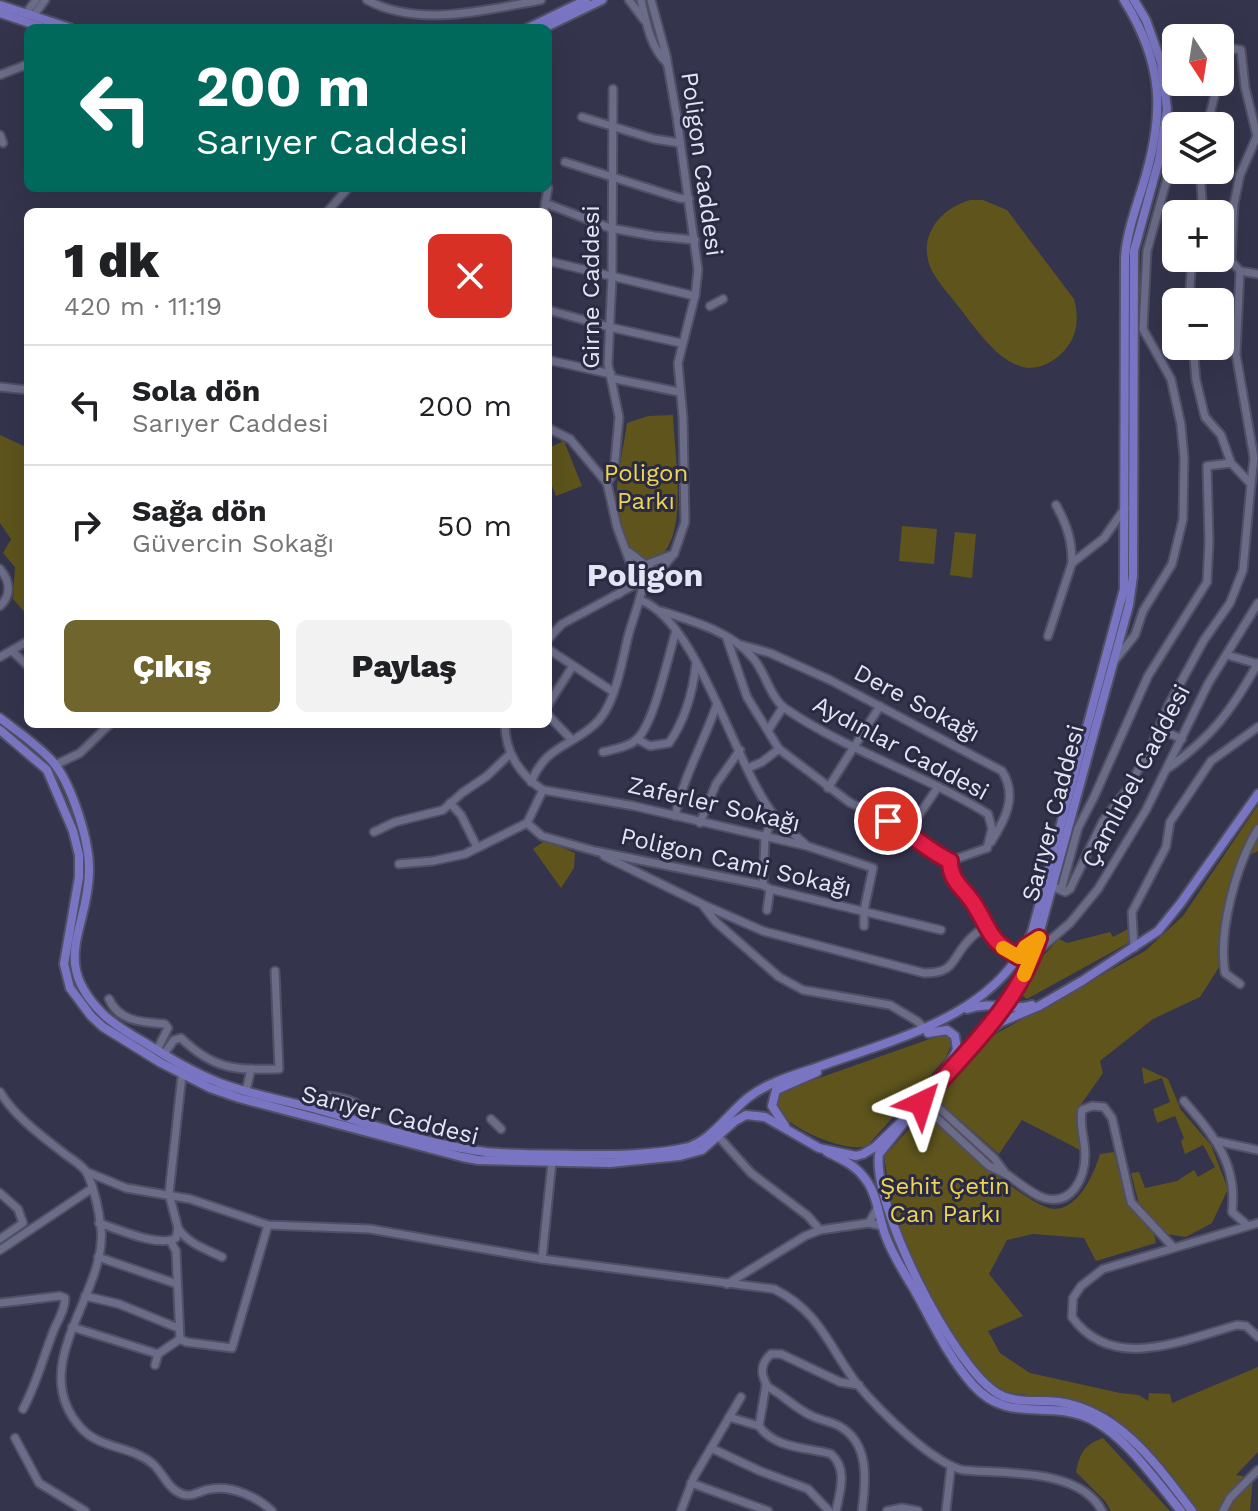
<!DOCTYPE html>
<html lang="tr">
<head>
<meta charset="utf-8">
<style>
	body { margin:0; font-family:"Work Sans",sans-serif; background:#f2f2f2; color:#202124; height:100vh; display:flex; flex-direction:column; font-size:30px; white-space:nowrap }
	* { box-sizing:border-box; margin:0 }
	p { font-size:26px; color:#757577 }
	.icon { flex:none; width:44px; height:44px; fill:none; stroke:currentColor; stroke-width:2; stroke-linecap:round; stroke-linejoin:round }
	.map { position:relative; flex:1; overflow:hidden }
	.details { position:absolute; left:24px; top:208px; width:528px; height:520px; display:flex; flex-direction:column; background:#fff; border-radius:12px; box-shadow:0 8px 32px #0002 }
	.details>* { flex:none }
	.hud { position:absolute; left:24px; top:24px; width:528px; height:168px; border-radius:12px; box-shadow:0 8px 32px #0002; background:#00695c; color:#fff; overflow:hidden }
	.needle { width:52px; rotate:168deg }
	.controls { position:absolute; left:1162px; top:24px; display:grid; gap:16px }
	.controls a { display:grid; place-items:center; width:72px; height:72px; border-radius:12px; background:#fff; box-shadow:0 8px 32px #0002; font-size:40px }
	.pin { position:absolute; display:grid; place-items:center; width:68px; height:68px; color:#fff; margin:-34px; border:4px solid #fff; border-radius:50%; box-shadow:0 2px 8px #0007 }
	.me { position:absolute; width:88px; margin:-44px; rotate:41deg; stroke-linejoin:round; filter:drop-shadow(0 0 6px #0008) }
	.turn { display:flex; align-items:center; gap:28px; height:168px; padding:0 40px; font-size:36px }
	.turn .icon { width:104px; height:104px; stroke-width:2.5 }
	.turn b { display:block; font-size:56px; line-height:68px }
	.round { display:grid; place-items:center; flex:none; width:84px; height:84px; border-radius:12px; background:#f2f2f2 }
	.headline { display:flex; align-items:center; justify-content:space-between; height:136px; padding:0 40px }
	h1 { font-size:48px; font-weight:800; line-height:60px }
	.primary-button { display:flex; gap:16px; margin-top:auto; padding:16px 40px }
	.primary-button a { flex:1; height:92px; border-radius:12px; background:#6f652d; color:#fff; font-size:32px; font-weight:800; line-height:92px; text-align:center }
	.primary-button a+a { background:#f2f2f2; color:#202124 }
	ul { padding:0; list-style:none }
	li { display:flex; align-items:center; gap:24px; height:120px; padding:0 40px; border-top:2px solid #e0e0e0 }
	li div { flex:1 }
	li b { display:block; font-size:30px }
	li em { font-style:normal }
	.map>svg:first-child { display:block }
	.green { fill:#5e541c }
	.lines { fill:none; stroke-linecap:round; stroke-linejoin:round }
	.minor-casing { stroke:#504f64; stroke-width:11 }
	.major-casing { stroke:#504f64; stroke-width:12 }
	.minor { stroke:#6b6c88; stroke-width:7 }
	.major { stroke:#7975c2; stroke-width:8 }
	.route-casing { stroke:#92132f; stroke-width:20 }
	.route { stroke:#e11d48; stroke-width:14 }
	.slow { stroke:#f59e0b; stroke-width:14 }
	.labels { text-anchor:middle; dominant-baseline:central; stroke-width:6; stroke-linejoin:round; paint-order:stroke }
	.street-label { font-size:24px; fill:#e3e4f4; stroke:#2a2a42 }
	.park-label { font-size:24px; fill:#edd454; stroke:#2a2a42 }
	.district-label { font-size:32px; font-weight:bold; fill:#e3e4f4; stroke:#2a2a42 }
</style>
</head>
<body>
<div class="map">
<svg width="1258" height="1511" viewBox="0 0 1258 1511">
	<rect width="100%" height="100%" fill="#34344d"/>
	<g class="green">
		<path d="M970,200H983L1007,210L1074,299C1079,318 1078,336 1064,351C1021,395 986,342 962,311C952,298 940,285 932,271C916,238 939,209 970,200Z"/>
		<path d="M673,415C674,449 687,523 665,551C659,557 650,559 642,560C599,532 622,463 627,423L648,416Z"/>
		<path d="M0,435L28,448V616L13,599L15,567L3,553L11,539L0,523Z"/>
		<path d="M564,441L582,486L556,496L548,476V448Z"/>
		<path d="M902,526L937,529L934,564L899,561Z"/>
		<path d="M955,532L976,534L972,578L950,575Z"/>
		<path d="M1258,805V851L1246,857L1238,878L1223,961L1200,997L1153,1019L1100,1061L1103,1073L1077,1110L1082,1151L1022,1120L999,1154L934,1097L992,1036L1145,951L1183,916Z"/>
		<path d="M546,840L575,853L574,868L561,888L533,849Z"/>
		<path d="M1128,929L1132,941L1027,999L1022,995L1043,956L1059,939L1067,943L1110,932L1113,937Z"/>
		<path d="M944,1034L949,1035L952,1043L945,1059L868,1145C850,1155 794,1130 781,1114C777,1108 777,1102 779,1096L785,1090Z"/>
		<path d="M1142,1067L1168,1079L1181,1110L1211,1145L1228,1189L1212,1223L1186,1237L1166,1234L1139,1204L1131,1173L1139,1172L1145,1188L1177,1181L1194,1170L1198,1177L1215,1167L1203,1145L1185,1154L1181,1141L1184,1138L1175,1116L1157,1123L1153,1109L1170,1102L1162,1078L1144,1084Z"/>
		<path d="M924,1113C946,1132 1030,1210 1055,1209C1079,1208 1094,1174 1100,1154L1114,1152L1127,1205L1154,1234L1156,1243L1096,1261L1084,1238L1033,1234L1007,1240L989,1274L1023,1316L988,1331L1000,1353L1030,1373L1120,1393L1139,1395L1148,1401L1149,1393L1170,1394L1172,1403L1258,1367V1452L1236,1475L1253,1478L1250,1511H1194L1140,1445L1111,1415L1076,1401L1005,1392L983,1377L955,1343L896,1229L884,1156Z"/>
		<path d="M1103,1438L1170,1511H1111L1105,1501L1076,1472C1080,1453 1084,1445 1103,1438Z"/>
	</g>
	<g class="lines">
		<defs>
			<g id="minor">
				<path d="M367,0C418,28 487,10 541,0"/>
				<path d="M629,0L644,20"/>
				<path d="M641,0C646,21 650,47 667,63"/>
				<path d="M651,0L666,55L677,118L698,270L695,296L678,363L683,418L685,522L674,554L649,583L643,585L636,581L634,573L637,568L674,554"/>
				<path d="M27,12L36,0"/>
				<path d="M34,15L45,0"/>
				<path d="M1220,67L1223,47L1241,50L1245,87L1257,136L1240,175L1234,204L1231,261L1240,271L1258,274"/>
				<path d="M0,75L28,64"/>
				<path d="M582,117L654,139L680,143"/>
				<path d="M1207,126L1218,82"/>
				<path d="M0,135L3,143"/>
				<path d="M565,162L679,198L689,199"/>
				<path d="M1200,170L1203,214"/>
				<path d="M545,203L610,228L654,236L695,240"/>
				<path d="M327,212L348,188"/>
				<path d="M544,212L548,188"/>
				<path d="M548,261L695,296"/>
				<path d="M1240,271L1236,354L1254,458L1251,484"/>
				<path d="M1189,302L1192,258"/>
				<path d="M710,306L723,299"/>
				<path d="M548,310L609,327L681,343"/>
				<path d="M548,360L611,374"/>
				<path d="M611,378L679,392"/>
				<path d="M0,387L28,390"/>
				<path d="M548,428L570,439L607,483L617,527L634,573L619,594"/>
				<path d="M607,483L614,472L619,417L608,364L612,277L613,89"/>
				<path d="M1056,505C1067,525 1072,540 1072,563"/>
				<path d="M629,552L651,569L653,577"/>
				<path d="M0,569C10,581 12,595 0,606"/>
				<path d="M640,600C698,620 735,767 774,815C783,826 795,835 805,844"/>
				<path d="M661,611C693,621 732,632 753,658C766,673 770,698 786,709C849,752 924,774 988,814L992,829L987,848"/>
				<path d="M1048,636L1072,563L1104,538L1125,508"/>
				<path d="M548,639L562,624L638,583"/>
				<path d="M727,639L747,697L779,749L849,802L908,831L939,856L950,861"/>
				<path d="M738,644L770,653L830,680L1002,771C1018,796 1005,820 991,842"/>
				<path d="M548,649L612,691"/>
				<path d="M12,651L28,666"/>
				<path d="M1227,655L1258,664"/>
				<path d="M0,657L28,641"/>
				<path d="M1115,660L1135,635L1143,611L1172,564L1183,519L1184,457L1181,425L1171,379L1143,329L1147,251L1170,168L1176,163"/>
				<path d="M548,705L572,667"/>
				<path d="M548,715L571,739"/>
				<path d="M505,724C505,752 520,775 543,790L634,806L807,846L873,868L864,910V926"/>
				<path d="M769,729L783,707"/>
				<path d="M1159,729L1182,739"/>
				<path d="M637,739L650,746L669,743C685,720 693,691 696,664"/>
				<path d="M603,752C614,749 630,747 638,738C655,720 668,656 676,631"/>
				<path d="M55,765L80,753L110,724"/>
				<path d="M748,768L762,762L779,749"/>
				<path d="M1167,769C1212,737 1232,710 1258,663"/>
				<path d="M531,782C547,745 568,748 594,725C616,707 622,659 629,633C634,616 640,601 643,585"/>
				<path d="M828,788L880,706"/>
				<path d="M450,803L461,815L477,847"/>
				<path d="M675,816C684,775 703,744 717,704"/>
				<path d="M527,823L542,836L595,851L763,885L770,889L941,930"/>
				<path d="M700,823L716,784L740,750"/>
				<path d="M908,831L938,787"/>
				<path d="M374,832L395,822L443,810L462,793L487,776L510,754"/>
				<path d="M604,856L702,904L716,922L779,977L803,990L890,1005L917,1021L925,1029"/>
				<path d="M950,861C949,882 964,888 974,904C991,931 988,940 1019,957"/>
				<path d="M950,861L987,848"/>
				<path d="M399,864L433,861L465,854L527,823L543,790"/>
				<path d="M763,885L765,837L774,815"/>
				<path d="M1054,887L1065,892L1070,889L1103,821L1128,788L1150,749L1168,706L1204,640L1230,603L1243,570L1251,484L1231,463L1221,435L1205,417L1196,380L1193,346"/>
				<path d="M1061,890L1078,828L1094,797L1148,676L1207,582L1209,542L1207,466L1231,463"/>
				<path d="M704,905L763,931L924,973C956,973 950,960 969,940C973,935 979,931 985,927"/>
				<path d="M767,910L770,889"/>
				<path d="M1134,948L1132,912L1166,847L1170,822L1211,761L1258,727"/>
				<path d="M1034,954L1070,923L1098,889L1146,810L1208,684L1258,603"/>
				<path d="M1240,984L1225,973C1218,931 1236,865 1258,829"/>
				<path d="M109,999C119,1022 143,1022 165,1024L168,1028L157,1050"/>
				<path d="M164,1054L174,1040L181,1038C214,1070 235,1070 279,1069L275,971"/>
				<path d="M246,1091L251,1069"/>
				<path d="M0,1092C15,1117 43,1137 66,1155C73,1160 85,1167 88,1175C94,1189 99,1212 101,1228C108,1294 23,1366 82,1429C101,1449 132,1446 153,1464C163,1473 168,1489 182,1494C193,1498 200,1490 211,1489C232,1485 257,1497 272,1511"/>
				<path d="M1184,1101C1214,1136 1238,1164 1232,1212L1247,1225"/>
				<path d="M921,1103L989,1166L1006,1174L994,1158L927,1097"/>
				<path d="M318,1110L328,1096C348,1098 365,1102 370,1125"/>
				<path d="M491,1119L501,1129"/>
				<path d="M718,1136L751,1173L808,1216L820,1230"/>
				<path d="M1216,1141L1258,1150"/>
				<path d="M87,1172L126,1188L190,1199L268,1225L370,1229L542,1259L774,1289C821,1312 829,1348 858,1385C880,1411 930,1461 962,1470C1005,1474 1080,1468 1102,1511"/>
				<path d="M1006,1174C1017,1181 1031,1194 1044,1198C1072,1206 1085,1178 1085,1155C1085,1139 1079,1126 1082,1110L1092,1106L1104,1107L1112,1118L1131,1202L1173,1247"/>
				<path d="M0,1193L18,1209L23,1223L0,1239"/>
				<path d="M878,1207L869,1223L883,1226"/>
				<path d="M99,1223C118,1229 159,1248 176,1238L178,1228L169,1194L182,1075"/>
				<path d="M1258,1223L1103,1269L1081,1286L1073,1298L1072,1317C1112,1373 1183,1340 1237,1325L1246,1326L1258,1337"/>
				<path d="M178,1228C188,1244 206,1249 222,1257"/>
				<path d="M171,1242L176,1251L180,1339L186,1342L232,1348L268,1225"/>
				<path d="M0,1250L91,1189"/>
				<path d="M98,1257L177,1284"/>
				<path d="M542,1259L552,1162"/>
				<path d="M727,1284L805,1236L820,1230L869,1223"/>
				<path d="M85,1296L119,1304L178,1328"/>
				<path d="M0,1303L60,1296L65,1298C65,1312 56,1322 52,1335C42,1361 36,1385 23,1409"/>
				<path d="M72,1327L158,1354L155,1365"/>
				<path d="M158,1354L180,1339"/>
				<path d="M859,1385L840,1382L781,1354H771C760,1364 760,1374 768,1387C783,1395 795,1408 810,1415C819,1420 830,1421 839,1426C870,1443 866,1481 862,1511"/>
				<path d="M729,1417L759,1426L766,1385"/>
				<path d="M759,1426C775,1449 806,1447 831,1454C848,1469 840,1491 836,1511"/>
				<path d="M15,1438L39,1483L85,1511"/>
				<path d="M711,1448L760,1471L808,1489L829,1511"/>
				<path d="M691,1483L768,1511"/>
				<path d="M681,1511L694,1477L741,1397"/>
				<path d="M887,1511L902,1508L918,1511"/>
				<path d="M946,1511L951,1466"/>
				<path d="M1223,1511L1230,1498L1258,1470"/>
			</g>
			<g id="major">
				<path d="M0,5L70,28"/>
				<path d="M0,13L44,28"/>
				<path d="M528,28L586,0"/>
				<path d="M544,28L602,0"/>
				<path d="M0,718C18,732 38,745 53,762C72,785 90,842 89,872C88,930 50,961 102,1013C115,1026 132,1035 147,1044C171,1059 194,1073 220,1083C252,1095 287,1101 320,1110C374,1125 430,1145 486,1152C518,1155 551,1154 582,1155C616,1155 653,1155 685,1148C711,1142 729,1112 749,1097C769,1082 794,1075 818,1067C897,1038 995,1017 1032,932L1124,589L1125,257C1127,232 1136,208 1143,185C1165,114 1164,64 1124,0"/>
				<path d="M0,730L47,770L73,831L79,855V877L64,964L70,988L91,1016L103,1027L161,1063L210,1088L239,1098L462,1157L478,1160L610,1163L680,1156L702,1150L735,1121L746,1115L765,1117L819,1148L856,1156L863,1154L875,1147L927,1097L1004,1005L1032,960L1129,605L1133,576L1134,251L1159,160L1167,109L1161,62L1146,20L1134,0"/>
				<path d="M967,1009C992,1000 1012,1012 1032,1005"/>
				<path d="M928,1033L947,1030L955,1036L957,1050L947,1068"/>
				<path d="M985,1034L1001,1022L1039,1006L1082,981L1158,931L1180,904L1258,794"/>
				<path d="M903,1124L879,1154C872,1206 951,1361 994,1391C1012,1405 1038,1399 1059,1402C1120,1411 1157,1465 1192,1511"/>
				<path d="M785,1126L772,1106L776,1090L817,1072"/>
				<path d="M827,1152C839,1158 853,1164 862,1175C878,1192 878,1217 886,1237C893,1256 905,1274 915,1291C933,1323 948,1357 973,1385C1008,1424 1046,1400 1086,1417C1123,1432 1156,1481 1181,1511"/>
			</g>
		</defs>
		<use href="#minor" class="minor-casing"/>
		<use href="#major" class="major-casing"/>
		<use href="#minor" class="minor"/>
		<use href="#major" class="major"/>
	</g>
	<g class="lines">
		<defs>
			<path id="route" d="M888,821C910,832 928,851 950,861C950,882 964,888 974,904C991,931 988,940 1019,957L1025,947L1039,938C1020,1003 964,1053 921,1103"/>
		</defs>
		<use href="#route" class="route-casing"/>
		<use href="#route" class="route"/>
		<path class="slow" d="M1003,948L1019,957L1025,947L1039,938L1024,975"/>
	</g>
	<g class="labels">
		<g class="street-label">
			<text transform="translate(702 164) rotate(82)">Poligon Caddesi</text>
			<text transform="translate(591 287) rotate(-90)">Girne Caddesi</text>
			<text transform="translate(917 703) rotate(28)">Dere Sokağı</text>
			<text transform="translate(901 748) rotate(28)">Aydınlar Caddesi</text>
			<text transform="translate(1136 776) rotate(-62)">Çamlıbel Caddesi</text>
			<text transform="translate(714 804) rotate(13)">Zaferler Sokağı</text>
			<text transform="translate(1053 813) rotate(-75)">Sarıyer Caddesi</text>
			<text transform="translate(736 862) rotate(13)">Poligon Cami Sokağı</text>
			<text transform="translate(390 1115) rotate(14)">Sarıyer Caddesi</text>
		</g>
		<g class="park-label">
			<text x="646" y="473">Poligon<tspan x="646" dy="28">Parkı</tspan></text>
			<text x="945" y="1186">Şehit Çetin<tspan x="945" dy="28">Can Parkı</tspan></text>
		</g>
		<g class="district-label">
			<text x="645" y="575">Poligon</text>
		</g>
	</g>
</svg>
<div class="controls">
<a><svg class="needle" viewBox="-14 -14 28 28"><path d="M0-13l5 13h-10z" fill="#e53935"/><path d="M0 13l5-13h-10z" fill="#757577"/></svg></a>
<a><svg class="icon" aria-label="layers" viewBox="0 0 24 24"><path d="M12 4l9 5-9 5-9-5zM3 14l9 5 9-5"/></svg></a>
<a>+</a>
<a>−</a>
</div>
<div class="pin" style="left:888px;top:821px;background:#d93025"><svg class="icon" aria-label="arrive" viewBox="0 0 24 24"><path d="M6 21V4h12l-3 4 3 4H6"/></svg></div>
<svg class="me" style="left:921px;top:1103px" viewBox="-20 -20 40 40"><path d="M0-17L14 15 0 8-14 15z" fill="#e11d48" stroke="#fff" stroke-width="4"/></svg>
<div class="hud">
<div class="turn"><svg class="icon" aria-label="left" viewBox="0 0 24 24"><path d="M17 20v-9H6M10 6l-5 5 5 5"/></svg><div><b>200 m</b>Sarıyer Caddesi</div></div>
</div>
<section class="details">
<div class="headline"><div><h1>1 dk</h1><p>420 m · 11:19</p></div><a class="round" style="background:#d93025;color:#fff"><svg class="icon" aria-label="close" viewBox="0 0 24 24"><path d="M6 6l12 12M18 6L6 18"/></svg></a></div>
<ul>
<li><svg class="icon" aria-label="left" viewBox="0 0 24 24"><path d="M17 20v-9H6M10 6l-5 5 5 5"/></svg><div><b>Sola dön</b><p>Sarıyer Caddesi</p></div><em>200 m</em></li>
<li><svg class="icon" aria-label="right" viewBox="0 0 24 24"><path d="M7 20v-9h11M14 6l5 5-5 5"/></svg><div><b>Sağa dön</b><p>Güvercin Sokağı</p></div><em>50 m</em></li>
</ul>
<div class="primary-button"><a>Çıkış</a><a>Paylaş</a></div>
</section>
</div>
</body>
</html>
